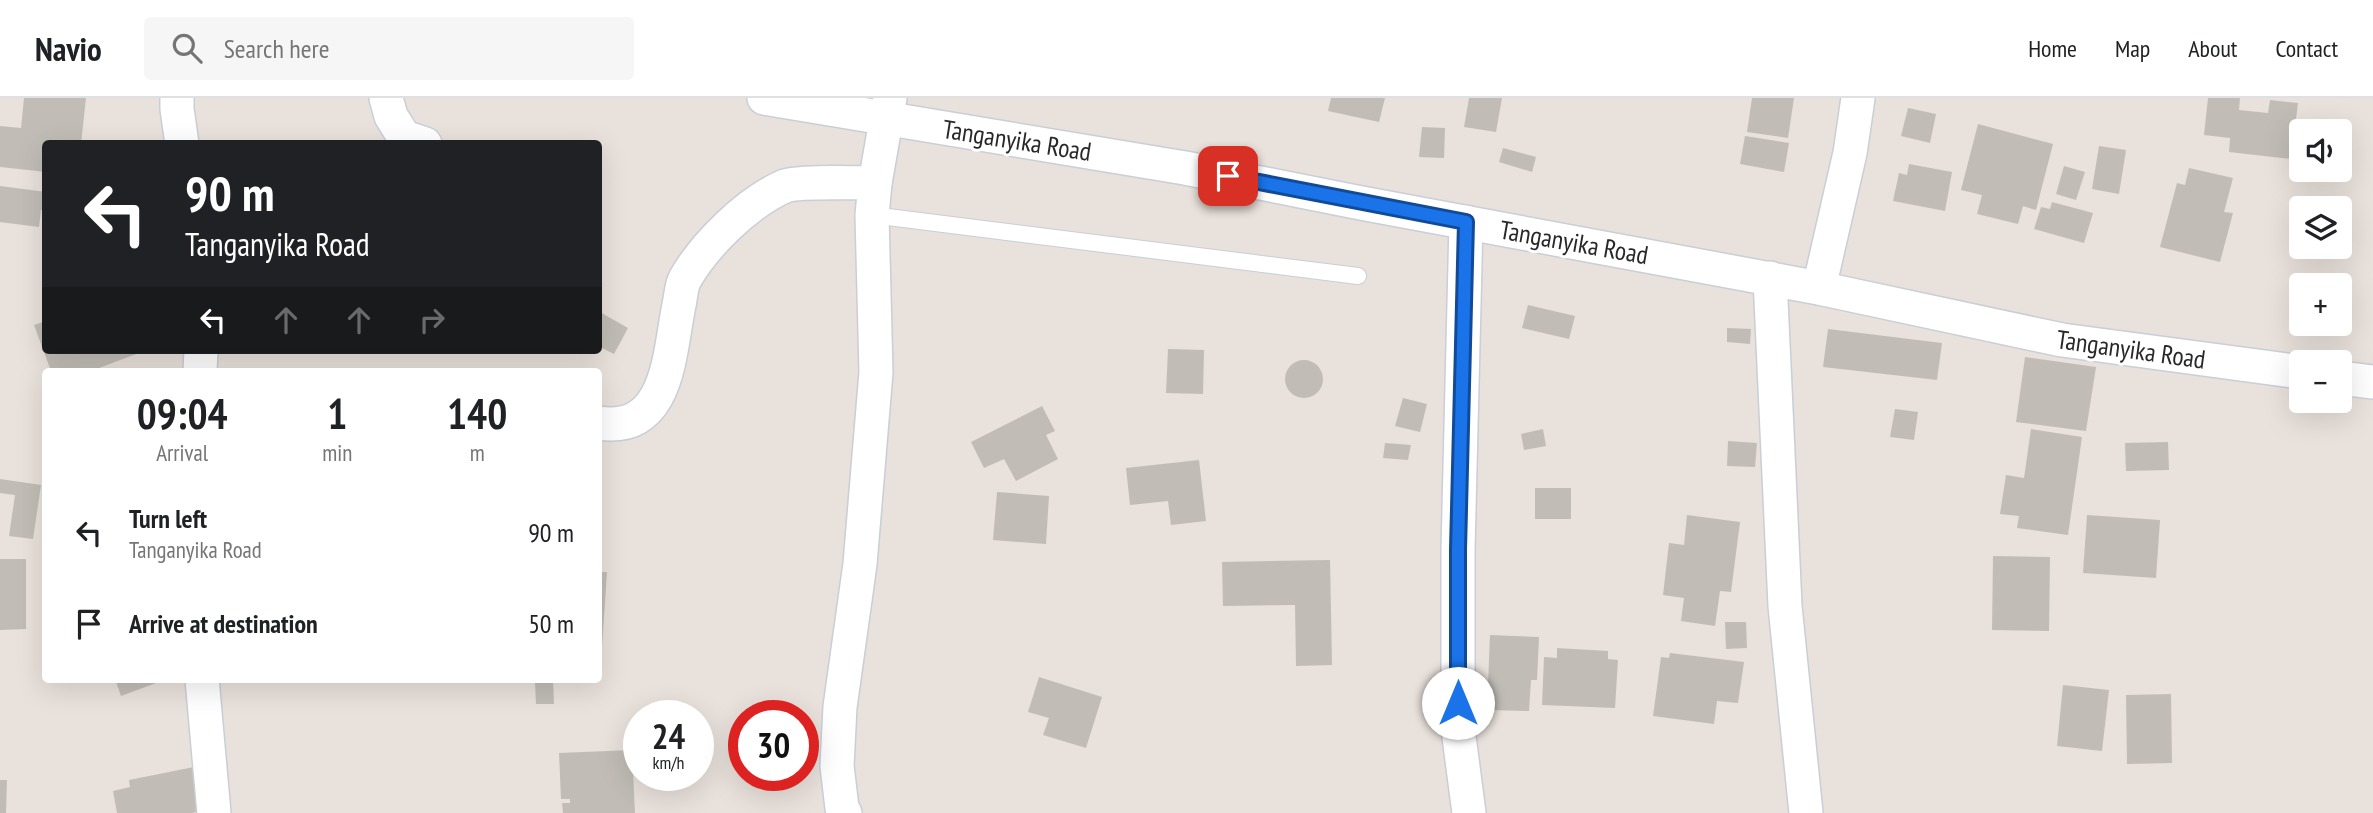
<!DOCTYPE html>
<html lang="en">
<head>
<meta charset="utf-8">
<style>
	body { margin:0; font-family:"PT Sans Narrow",sans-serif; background:#f6f6f6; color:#202124; height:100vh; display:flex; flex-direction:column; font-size:26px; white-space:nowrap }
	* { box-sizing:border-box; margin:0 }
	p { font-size:23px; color:#757577 }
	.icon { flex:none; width:38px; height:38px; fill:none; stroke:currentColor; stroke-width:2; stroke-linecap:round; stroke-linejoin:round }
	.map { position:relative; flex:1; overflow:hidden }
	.panel { position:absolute; left:42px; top:270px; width:560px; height:315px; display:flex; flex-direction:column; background:#fff; border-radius:7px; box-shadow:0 7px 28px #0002 }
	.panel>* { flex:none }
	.banner { position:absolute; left:42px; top:42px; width:560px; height:214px; border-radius:7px; box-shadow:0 7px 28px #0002; background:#202124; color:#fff; overflow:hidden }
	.tools { position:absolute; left:2289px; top:21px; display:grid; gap:14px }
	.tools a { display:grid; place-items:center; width:63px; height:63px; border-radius:7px; background:#fff; box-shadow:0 7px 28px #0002; font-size:35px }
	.speed { position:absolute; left:623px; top:602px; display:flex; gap:14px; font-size:35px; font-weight:700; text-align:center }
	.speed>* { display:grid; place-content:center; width:91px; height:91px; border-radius:50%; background:#fff; box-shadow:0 7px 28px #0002; line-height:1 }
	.speed small { font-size:18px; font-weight:400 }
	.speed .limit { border:10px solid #d22; background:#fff; color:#111 }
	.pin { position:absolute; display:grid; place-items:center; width:60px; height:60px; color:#fff; margin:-30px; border-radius:14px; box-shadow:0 4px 10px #0006 }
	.me { position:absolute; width:77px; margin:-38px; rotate:0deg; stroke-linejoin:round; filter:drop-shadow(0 0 5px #0008) }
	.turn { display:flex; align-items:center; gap:24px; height:147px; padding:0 28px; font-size:32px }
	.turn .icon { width:91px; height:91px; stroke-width:2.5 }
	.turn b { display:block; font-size:49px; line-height:60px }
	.lanes { display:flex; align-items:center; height:66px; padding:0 28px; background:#0003; justify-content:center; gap:35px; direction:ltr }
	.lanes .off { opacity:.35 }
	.eta { display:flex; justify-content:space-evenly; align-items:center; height:119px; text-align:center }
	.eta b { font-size:42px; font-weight:700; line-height:49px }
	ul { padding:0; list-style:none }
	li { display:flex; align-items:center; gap:21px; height:91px; padding:0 28px }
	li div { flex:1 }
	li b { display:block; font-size:26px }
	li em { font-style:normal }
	header { display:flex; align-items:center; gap:42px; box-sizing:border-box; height:98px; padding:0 35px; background:#fff; border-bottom:2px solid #e0e0e0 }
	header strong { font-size:33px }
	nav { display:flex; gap:38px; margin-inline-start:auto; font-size:24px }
	.search { width:490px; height:63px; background:#f6f6f6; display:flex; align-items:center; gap:18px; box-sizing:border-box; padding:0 24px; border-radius:7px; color:#757577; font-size:26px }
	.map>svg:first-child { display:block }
	.building { fill:#c1bdb6 }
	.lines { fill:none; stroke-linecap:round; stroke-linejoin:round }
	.lane-casing { stroke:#c9ced8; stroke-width:18 }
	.street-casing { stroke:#c9ced8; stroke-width:36 }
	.lane { stroke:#fff; stroke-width:16 }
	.street { stroke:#fff; stroke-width:33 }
	.route-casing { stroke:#114b97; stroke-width:18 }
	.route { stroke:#1a73e8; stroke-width:12 }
	.labels { text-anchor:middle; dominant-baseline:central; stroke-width:6; stroke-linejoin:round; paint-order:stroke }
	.street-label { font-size:26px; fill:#282828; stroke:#fff }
</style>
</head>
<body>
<header>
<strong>Navio</strong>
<div class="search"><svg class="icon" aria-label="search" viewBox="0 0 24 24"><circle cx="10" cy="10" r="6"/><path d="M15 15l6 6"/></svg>Search here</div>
<nav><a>Home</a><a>Map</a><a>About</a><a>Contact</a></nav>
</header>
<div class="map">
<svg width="2373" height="715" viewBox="0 0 2373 715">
	<rect width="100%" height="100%" fill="#e9e1db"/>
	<g class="building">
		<path d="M24,0H86L81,46H46V74L0,69V28L21,30Z"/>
		<path d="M1331,0H1385L1379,24L1328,13Z"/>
		<path d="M1469,0H1502L1496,34L1464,29Z"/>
		<path d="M1752,0H1794L1788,40L1747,34Z"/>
		<path d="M2208,0H2240L2239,12L2268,15L2270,2L2298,5L2291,61L2229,54L2230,40L2204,37Z"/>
		<path d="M1908,10L1936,16L1930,45L1901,38Z"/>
		<path d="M1978,26L2053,46L2036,112L2023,108L2018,126L1977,116L1982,97L1961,92Z"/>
		<path d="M1422,29L1445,30L1444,60L1419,59Z"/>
		<path d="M1745,38L1789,45L1784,74L1740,66Z"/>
		<path d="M2099,48L2126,52L2119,96L2092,91Z"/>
		<path d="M1503,50L1536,59L1532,74L1499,64Z"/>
		<path d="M1909,66L1952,74L1945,113L1893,103L1899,75L1907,77Z"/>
		<path d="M2064,68L2085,74L2076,102L2056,96Z"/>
		<path d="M2189,70L2233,80L2224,114L2233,115L2220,164L2160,149L2177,85L2185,87Z"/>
		<path d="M0,88L46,94V112H41L39,129L0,124Z"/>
		<path d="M2052,104L2093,115L2084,145L2034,131L2041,109L2050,111Z"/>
		<path d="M1528,207L1575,218L1569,241L1522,230Z"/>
		<path d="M598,213L628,230L614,256L598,248Z"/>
		<path d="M46,223V252H147L91,273H51L34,227Z"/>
		<path d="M1727,230L1751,231L1750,246L1727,244Z"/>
		<path d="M1828,231L1942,245L1937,282L1823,269Z"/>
		<path d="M1168,251L1204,252L1203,296L1166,295Z"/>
		<path d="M2025,259L2096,269L2086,333L2016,324Z"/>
		<circle cx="1304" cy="281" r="19"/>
		<path d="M1403,300L1427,306L1420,334L1395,328Z"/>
		<path d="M1042,308L1055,333L1046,337L1058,361L1016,383L1004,361L984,370L971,344Z"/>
		<path d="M1895,311L1918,314L1914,342L1890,339Z"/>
		<path d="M1543,331L1546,348L1524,352L1521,336Z"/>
		<path d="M2031,331L2082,339L2068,437L2017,430L2019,418L2000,416L2006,377L2024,380Z"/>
		<path d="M1728,343L1757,345L1755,369L1727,368Z"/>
		<path d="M2168,344L2169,372L2126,373L2125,345Z"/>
		<path d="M1385,345L1411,347L1408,362L1383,360Z"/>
		<path d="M1199,362L1206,423L1171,427L1168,403L1130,407L1126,370Z"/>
		<path d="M0,381L41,387L33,441L9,438L15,397L0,395Z"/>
		<rect x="1535" y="390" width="36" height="31"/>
		<path d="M997,394L1049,398L1046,446L993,442Z"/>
		<path d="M1687,417L1740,424L1731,494L1720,493L1715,528L1681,523L1684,500L1663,497L1669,445L1684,447Z"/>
		<path d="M2087,417L2160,422L2156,480L2083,475Z"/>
		<path d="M1993,458L2050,459L2049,533L1992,532Z"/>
		<path d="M0,461H26V531L0,532Z"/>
		<path d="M1330,462L1332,567L1296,568L1295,507L1223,508L1222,464Z"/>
		<path d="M598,474H607L602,549H598Z"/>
		<path d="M1725,524H1746L1747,550L1726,551Z"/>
		<path d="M1490,537L1539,539L1537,582H1531L1529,613L1487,612Z"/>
		<path d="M1557,550L1608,553V561L1618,562L1615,610L1542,607L1544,559L1557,560Z"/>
		<path d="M1670,555L1744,564L1738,605L1717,603L1714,626L1653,618L1661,559L1669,560Z"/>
		<path d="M1039,579L1102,599L1086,650L1043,637L1049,620L1028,614Z"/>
		<path d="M115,581H167L121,598Z"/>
		<path d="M553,583L554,606H536L535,584Z"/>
		<path d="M2063,587L2109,592L2102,653L2057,648Z"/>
		<path d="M2171,596L2172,665L2127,666L2126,597Z"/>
		<path d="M803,636L810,637L808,668H803Z"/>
		<path d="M632,652L635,715H563L562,705H570V701H561L559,655Z"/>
		<path d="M199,668L208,711L192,715H117L113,693L130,689L129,682Z"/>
		<path d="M0,682H7L6,715H0Z"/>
	</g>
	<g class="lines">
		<defs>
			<path id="lane" d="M872,117L1358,178"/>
			<g id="street">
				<path d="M177,0V11L182,46"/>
				<path d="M386,0L391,18L404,39L425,46"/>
				<path d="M764,0L1185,70L1361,105L1819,190L2062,242L2301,274"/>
				<path d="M1466,124L1458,452V631L1469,715"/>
				<path d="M1770,180L1785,508L1806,715"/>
				<path d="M1819,190L1850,55L1858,0"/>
				<path d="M200,273L201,252"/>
				<path d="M2340,280L2373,284"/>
				<path d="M598,325C669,336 669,256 679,207C681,198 681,188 685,181C705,146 748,104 785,88C798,83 857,85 875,85"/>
				<path d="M202,581L214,715"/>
				<path d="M845,715L842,710L837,668L840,609L860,466L876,274L872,117L875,85L890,0"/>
			</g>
		</defs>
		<use href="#lane" class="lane-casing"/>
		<use href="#street" class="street-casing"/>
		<use href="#lane" class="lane"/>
		<use href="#street" class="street"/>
	</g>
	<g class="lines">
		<defs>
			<path id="route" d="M1228,78L1466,124L1458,452V605"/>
		</defs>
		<use href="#route" class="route-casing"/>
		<use href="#route" class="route"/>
	</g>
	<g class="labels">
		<g class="street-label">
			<text transform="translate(1017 42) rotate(9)">Tanganyika Road</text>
			<text transform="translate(1574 144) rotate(10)">Tanganyika Road</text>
			<text transform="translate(2131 251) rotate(8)">Tanganyika Road</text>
		</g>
	</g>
</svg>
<div class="tools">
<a><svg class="icon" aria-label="sound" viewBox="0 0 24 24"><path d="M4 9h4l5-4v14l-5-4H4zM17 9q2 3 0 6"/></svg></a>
<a><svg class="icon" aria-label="layers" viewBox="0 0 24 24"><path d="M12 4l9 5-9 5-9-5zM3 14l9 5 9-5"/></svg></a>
<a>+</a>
<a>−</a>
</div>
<div class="speed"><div>24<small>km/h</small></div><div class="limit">30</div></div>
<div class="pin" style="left:1228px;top:78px;background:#d93025"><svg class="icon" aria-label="arrive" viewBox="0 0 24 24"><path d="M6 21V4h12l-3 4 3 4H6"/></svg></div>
<svg class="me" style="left:1458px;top:605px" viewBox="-20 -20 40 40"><circle r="19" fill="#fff"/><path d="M0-13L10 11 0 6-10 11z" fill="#1a73e8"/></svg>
<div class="banner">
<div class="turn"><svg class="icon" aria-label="left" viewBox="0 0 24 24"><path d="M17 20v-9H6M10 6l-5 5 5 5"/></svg><div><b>90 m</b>Tanganyika Road</div></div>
<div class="lanes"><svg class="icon" aria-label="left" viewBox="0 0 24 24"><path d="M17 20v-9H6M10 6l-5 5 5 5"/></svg><svg class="icon off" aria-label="ahead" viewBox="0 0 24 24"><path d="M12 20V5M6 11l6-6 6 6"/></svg><svg class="icon off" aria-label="ahead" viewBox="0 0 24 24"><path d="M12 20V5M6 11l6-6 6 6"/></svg><svg class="icon off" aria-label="right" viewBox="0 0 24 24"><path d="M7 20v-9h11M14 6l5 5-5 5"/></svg></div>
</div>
<section class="panel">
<div class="eta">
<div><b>09:04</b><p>Arrival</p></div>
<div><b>1</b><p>min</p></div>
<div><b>140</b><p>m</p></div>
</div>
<ul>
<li><svg class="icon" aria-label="left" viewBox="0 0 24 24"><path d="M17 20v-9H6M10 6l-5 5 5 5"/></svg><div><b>Turn left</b><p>Tanganyika Road</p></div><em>90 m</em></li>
<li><svg class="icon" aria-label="arrive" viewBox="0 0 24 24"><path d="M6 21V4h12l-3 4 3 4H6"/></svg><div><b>Arrive at destination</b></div><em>50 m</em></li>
</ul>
</section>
</div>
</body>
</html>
